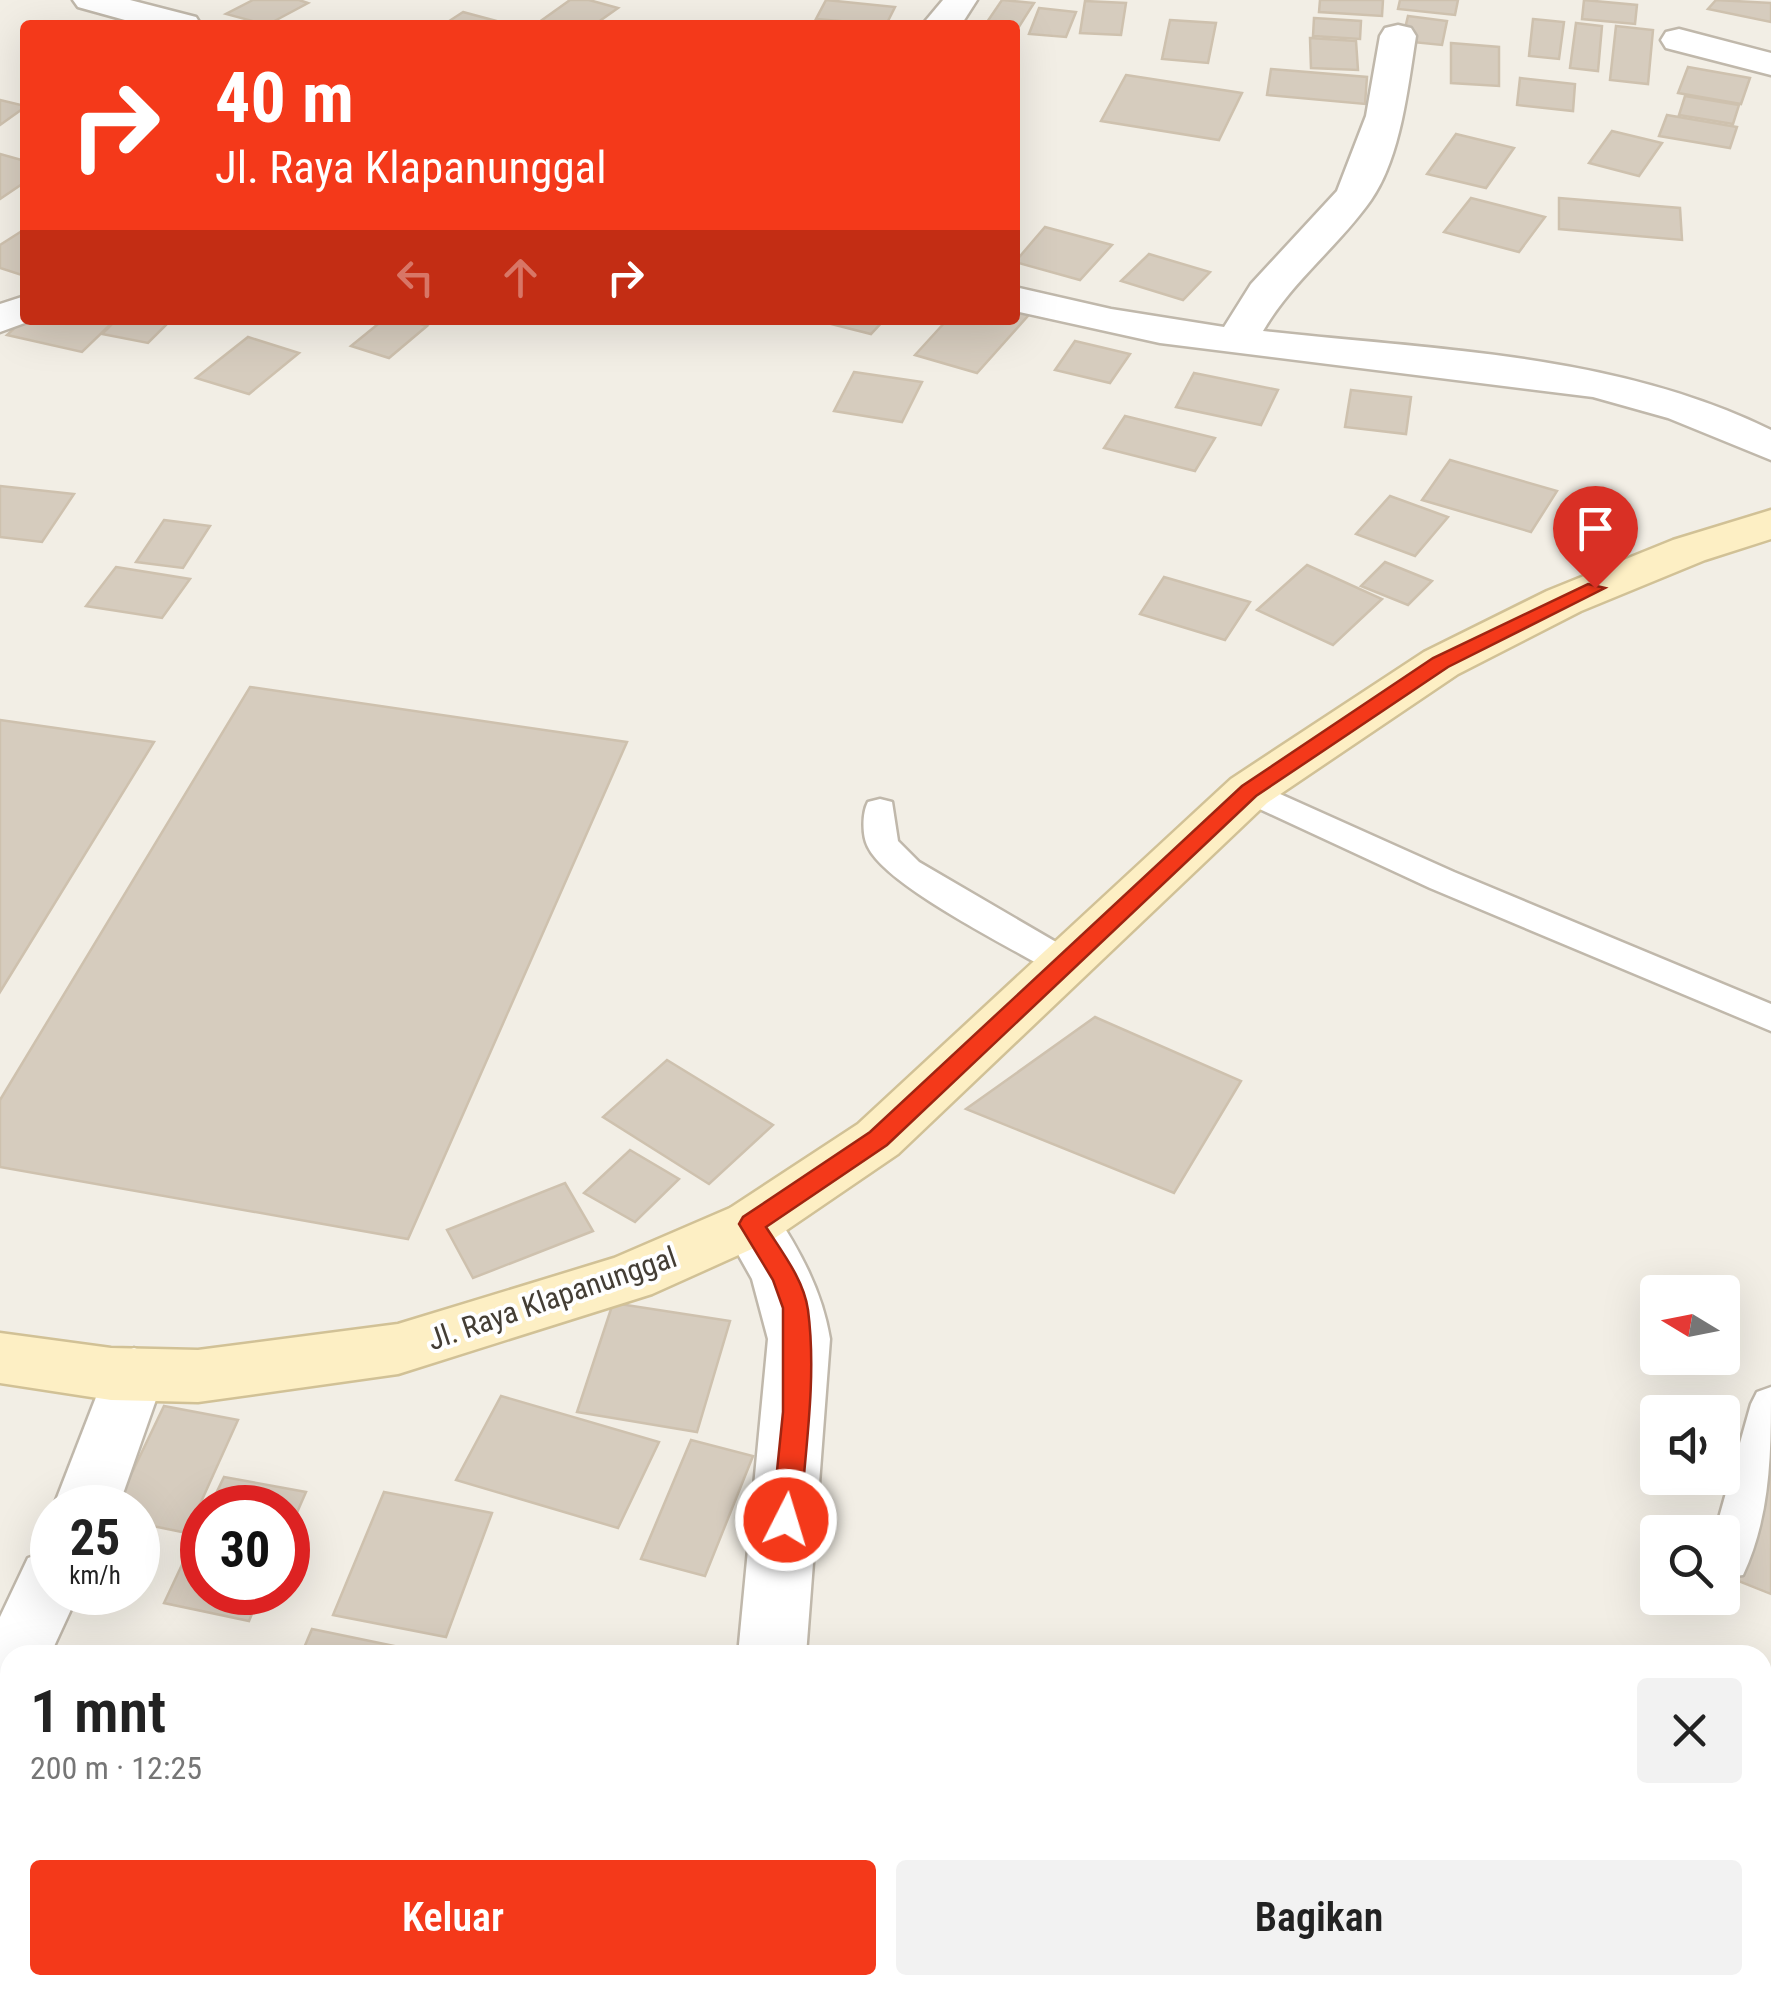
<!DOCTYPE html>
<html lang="id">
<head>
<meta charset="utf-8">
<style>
	body { margin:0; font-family:"Roboto Condensed",sans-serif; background:#f2f2f2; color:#222; height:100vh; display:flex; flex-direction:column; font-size:38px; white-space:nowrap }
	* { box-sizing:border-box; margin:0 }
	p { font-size:32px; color:#767676 }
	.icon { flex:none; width:55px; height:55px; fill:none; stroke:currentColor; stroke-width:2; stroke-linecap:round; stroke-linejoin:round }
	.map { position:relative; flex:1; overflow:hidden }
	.drawer { position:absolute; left:0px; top:1645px; width:1772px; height:350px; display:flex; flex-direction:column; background:#fff; border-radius:30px 30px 0 0; box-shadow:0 10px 40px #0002 }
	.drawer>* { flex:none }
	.hud { position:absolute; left:20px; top:20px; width:1000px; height:305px; border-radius:10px; box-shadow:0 10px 40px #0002; background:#f4391a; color:#fff; overflow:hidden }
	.needle { width:65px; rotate:280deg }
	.controls { position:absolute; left:1640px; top:1275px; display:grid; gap:20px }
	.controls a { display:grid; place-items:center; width:100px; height:100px; border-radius:10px; background:#fff; box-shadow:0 10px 40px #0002; font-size:50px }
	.speed { position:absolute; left:30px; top:1485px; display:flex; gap:20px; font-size:50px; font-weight:700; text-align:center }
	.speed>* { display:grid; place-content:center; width:130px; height:130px; border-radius:50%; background:#fff; box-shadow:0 10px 40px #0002; line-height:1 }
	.speed small { font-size:25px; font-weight:400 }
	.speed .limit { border:15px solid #d22; background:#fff; color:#111 }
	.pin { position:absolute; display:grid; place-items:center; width:85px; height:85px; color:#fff; margin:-102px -42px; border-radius:50% 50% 50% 0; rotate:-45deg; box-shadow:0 0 10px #0007 }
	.pin .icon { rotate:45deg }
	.me { position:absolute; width:110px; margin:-55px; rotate:5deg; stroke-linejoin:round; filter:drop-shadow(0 0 8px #0008) }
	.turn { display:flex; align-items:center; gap:35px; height:210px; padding:0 30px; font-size:45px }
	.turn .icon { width:130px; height:130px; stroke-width:2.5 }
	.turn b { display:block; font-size:70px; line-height:85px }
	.lanes { display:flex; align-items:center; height:95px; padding:0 30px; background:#0003; justify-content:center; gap:50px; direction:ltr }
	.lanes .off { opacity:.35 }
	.round { display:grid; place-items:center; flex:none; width:105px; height:105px; border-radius:10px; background:#f2f2f2 }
	.overview { display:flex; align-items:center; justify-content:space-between; height:170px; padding:0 30px }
	h1 { font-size:60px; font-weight:600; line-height:75px }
	.action { display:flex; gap:20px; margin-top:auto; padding:20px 30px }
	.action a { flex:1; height:115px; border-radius:10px; background:#f4391a; color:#fff; font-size:40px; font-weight:600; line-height:115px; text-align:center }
	.action a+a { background:#f2f2f2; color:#222 }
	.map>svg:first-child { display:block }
	.building { fill:#d6ccbe; stroke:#cec1ae; stroke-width:2.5 }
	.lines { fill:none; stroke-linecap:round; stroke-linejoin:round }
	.lane-casing { stroke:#c0b8ab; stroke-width:5 }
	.street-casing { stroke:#c0b8ab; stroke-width:5 }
	.secondary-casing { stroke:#d1c196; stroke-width:5 }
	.lane { fill:#fff; fill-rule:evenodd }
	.street { fill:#fff; fill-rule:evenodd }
	.secondary { fill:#fdefc4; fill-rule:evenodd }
	.route { fill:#f4391a; stroke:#9f2511; stroke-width:2.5 }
	.labels { text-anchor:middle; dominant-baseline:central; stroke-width:8; stroke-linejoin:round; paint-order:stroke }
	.street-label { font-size:30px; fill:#443e35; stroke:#fff }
</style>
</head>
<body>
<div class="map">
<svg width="1771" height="1995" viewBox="0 0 1771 1995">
	<rect width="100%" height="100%" fill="#f2eee5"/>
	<g class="building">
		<path d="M253,0H299L308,3L267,25L226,14Z"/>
		<path d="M570,0H589L618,8L594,25H535Z"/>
		<path d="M826,0L895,7L886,25L816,19Z"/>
		<path d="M1002,0L1034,3L1015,33V25H985Z"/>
		<path d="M1320,0H1383L1382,16L1319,12Z"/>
		<path d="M1400,0H1458L1455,15L1398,9Z"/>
		<path d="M1584,0L1637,5L1635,24L1582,19Z"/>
		<path d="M1716,0L1771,3V22L1708,9Z"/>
		<path d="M1085,1L1126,3L1121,35L1080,33Z"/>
		<path d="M1039,8L1076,12L1066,37L1029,34Z"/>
		<path d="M463,12L504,23L443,25Z"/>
		<path d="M1408,16L1447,21L1442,45L1402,41Z"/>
		<path d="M1314,18L1361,21L1360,39L1313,36Z"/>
		<path d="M1533,19L1564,22L1559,59L1529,56Z"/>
		<path d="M1170,20L1216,23L1208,63L1162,59Z"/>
		<path d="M1576,23L1602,26L1598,71L1570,68Z"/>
		<path d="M1616,26L1653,30L1648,84L1610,80Z"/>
		<path d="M1310,38L1356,41L1358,70L1311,68Z"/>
		<path d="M1451,43L1499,47V86L1451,83Z"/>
		<path d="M1688,67L1750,78L1741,104L1678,93Z"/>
		<path d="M1271,69L1367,77L1365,104L1267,95Z"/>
		<path d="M1126,75L1242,93L1219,140L1101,121Z"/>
		<path d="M1520,78L1575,84L1573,111L1517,105Z"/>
		<path d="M1685,96L1739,105L1733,124L1679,115Z"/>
		<path d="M0,100L25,106V107L0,125Z"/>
		<path d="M1667,115L1737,127L1730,148L1659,136Z"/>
		<path d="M1612,131L1662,143L1639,176L1589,163Z"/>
		<path d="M1456,134L1514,148L1486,188L1427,174Z"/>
		<path d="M0,154L25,161V182L0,199Z"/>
		<path d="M1471,198L1545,217L1519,252L1444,232Z"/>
		<path d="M1559,198L1680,208L1682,240L1559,229Z"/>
		<path d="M1045,227L1112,245L1080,280L1015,262Z"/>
		<path d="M25,229V276L0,268V245Z"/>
		<path d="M1149,254L1210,272L1183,300L1121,281Z"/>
		<path d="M1015,303L1035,308L977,373L915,355L947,320H1015Z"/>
		<path d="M25,318V320L114,321L82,352L7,335Z"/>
		<path d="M116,320H171L148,343L102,334Z"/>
		<path d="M383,320H407L427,326L389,358L351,346Z"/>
		<path d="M831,320H884L871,334L827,323Z"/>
		<path d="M248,337L299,353L249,394L196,378Z"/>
		<path d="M1075,341L1130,354L1110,383L1055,370Z"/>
		<path d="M854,372L922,382L902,422L834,411Z"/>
		<path d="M1194,373L1278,390L1261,425L1176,407Z"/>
		<path d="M1351,390L1411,397L1406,434L1345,427Z"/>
		<path d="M1125,416L1215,438L1195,471L1104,448Z"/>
		<path d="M1450,460L1557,491L1531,532L1422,500Z"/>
		<path d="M0,486L74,494L42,542L0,537Z"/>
		<path d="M1390,496L1448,517L1415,556L1356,534Z"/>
		<path d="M164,520L210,526L183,568L136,562Z"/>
		<path d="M1385,562L1432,581L1408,605L1361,586Z"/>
		<path d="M1307,565L1382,599L1333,645L1257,610Z"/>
		<path d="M116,567L190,579L162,618L86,606Z"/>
		<path d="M1164,577L1250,602L1225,640L1140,614Z"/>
		<path d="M250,687L627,742L408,1239L0,1167V1100Z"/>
		<path d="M0,720L154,742L0,992Z"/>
		<path d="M1095,1017L1241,1081L1174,1193L966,1109Z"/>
		<path d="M667,1060L773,1125L709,1184L603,1117Z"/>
		<path d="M630,1150L679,1179L635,1222L584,1193Z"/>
		<path d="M565,1183L593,1231L473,1278L447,1230Z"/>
		<path d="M613,1303L730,1321L697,1432L577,1412Z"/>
		<path d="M501,1396L659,1442L618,1528L456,1480Z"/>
		<path d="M164,1406L238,1420L187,1533L138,1523V1508H115Z"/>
		<path d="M1771,1439V1594L1726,1576Z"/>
		<path d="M691,1440L753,1456L705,1576L641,1559Z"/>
		<path d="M224,1477L306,1492L288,1533V1508H209Z"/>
		<path d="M384,1492L492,1513L446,1637L333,1615Z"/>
		<path d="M202,1522V1592H261L249,1621L164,1603Z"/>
		<path d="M312,1629L428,1653L301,1655Z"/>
		<path d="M10,1714V1812L0,1809V1730Z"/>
		<path d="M79,1985H137L133,1995H75Z"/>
		<path d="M294,1985H418L416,1995H291Z"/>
	</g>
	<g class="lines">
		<defs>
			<g id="lane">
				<path d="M1249,780L1454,872L1771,1004V1031L1430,888L1238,799L1233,791L1238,783Z"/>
				<path d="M880,799L892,802L898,841L919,862L1080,956L1085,965L1080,974L1068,977L1056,974C1014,949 887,887 868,847C862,836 862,813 868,802Z"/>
				<path d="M1771,1387C1771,1452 1771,1515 1743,1575L1722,1578V1532H1715L1751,1404L1757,1392Z"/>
			</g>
			<g id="street">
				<path d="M73,0H130L196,17L201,25H143L78,7Z"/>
				<path d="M943,0H977L961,25H922Z"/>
				<path d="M1398,25L1411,28L1416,36C1408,86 1401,157 1371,200C1338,247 1292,281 1263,331C1433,350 1614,353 1771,430V460L1668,418L1593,397L1160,343L1015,311V287L1111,309L1224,327L1251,284L1337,191L1366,116L1380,36L1385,28Z"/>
				<path d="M1679,29L1771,53V75L1666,48L1661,40L1666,32Z"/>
				<path d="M25,296V320H33L0,332V304Z"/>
				<path d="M751,1201L772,1208C799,1249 822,1290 830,1339L806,1655H738L768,1339L752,1279L721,1224L730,1208Z"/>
				<path d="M134,1348L156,1356L165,1374L118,1508H53L112,1356Z"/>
				<path d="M52,1550V1592H79L50,1655H10V1683L0,1680V1617L28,1558Z"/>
				<path d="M685,1985H759V1995H683Z"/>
			</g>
			<path id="secondary" d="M1771,510V539L1705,560L1581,611L1458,674L1267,803L898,1154L772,1240L652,1294L398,1374L198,1402L111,1400L0,1383V1333L111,1348L198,1350L398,1324L614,1258L730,1208L858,1124L1231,779L1424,652L1547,591L1673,540Z"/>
		</defs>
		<use href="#lane" class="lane-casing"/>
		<use href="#street" class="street-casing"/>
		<use href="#secondary" class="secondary-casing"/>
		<use href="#lane" class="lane"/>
		<use href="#street" class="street"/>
		<use href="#secondary" class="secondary"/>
	</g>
	<path class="route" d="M1588,584L1605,588L1448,667L1256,796L887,1145L766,1227C782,1252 804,1280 808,1310C817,1378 805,1452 800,1520L796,1528H776L772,1520L783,1412V1308L773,1280L739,1224L743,1217L870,1132L1242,786L1433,658Z"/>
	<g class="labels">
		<g class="street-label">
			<text transform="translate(552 1298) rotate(-19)">Jl. Raya Klapanunggal</text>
		</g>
	</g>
</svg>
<div class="controls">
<a><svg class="needle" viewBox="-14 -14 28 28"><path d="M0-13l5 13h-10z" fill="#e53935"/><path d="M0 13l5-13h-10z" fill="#767676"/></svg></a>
<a><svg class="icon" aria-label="sound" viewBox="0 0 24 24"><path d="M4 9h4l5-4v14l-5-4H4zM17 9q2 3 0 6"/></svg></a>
<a><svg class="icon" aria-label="search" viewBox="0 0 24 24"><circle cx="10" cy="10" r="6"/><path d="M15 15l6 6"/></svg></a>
</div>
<div class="speed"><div>25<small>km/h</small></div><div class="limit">30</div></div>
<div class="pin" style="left:1595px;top:588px;background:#d93025"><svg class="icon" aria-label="arrive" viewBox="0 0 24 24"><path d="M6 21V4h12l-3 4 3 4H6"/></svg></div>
<svg class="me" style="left:786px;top:1520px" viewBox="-20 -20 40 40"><circle r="17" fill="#f4391a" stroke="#fff" stroke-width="3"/><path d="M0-11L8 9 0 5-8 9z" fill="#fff"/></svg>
<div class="hud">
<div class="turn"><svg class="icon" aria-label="right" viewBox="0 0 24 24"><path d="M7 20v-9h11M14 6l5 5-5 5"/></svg><div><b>40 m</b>Jl. Raya Klapanunggal</div></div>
<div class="lanes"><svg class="icon off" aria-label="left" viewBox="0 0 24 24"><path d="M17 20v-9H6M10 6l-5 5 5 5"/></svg><svg class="icon off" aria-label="ahead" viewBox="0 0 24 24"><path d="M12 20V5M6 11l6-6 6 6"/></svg><svg class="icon" aria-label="right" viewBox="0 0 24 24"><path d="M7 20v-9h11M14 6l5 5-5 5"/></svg></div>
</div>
<section class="drawer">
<div class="overview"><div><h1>1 mnt</h1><p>200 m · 12:25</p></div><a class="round"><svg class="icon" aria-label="close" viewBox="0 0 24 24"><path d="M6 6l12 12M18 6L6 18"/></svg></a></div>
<div class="action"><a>Keluar</a><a>Bagikan</a></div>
</section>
</div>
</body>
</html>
